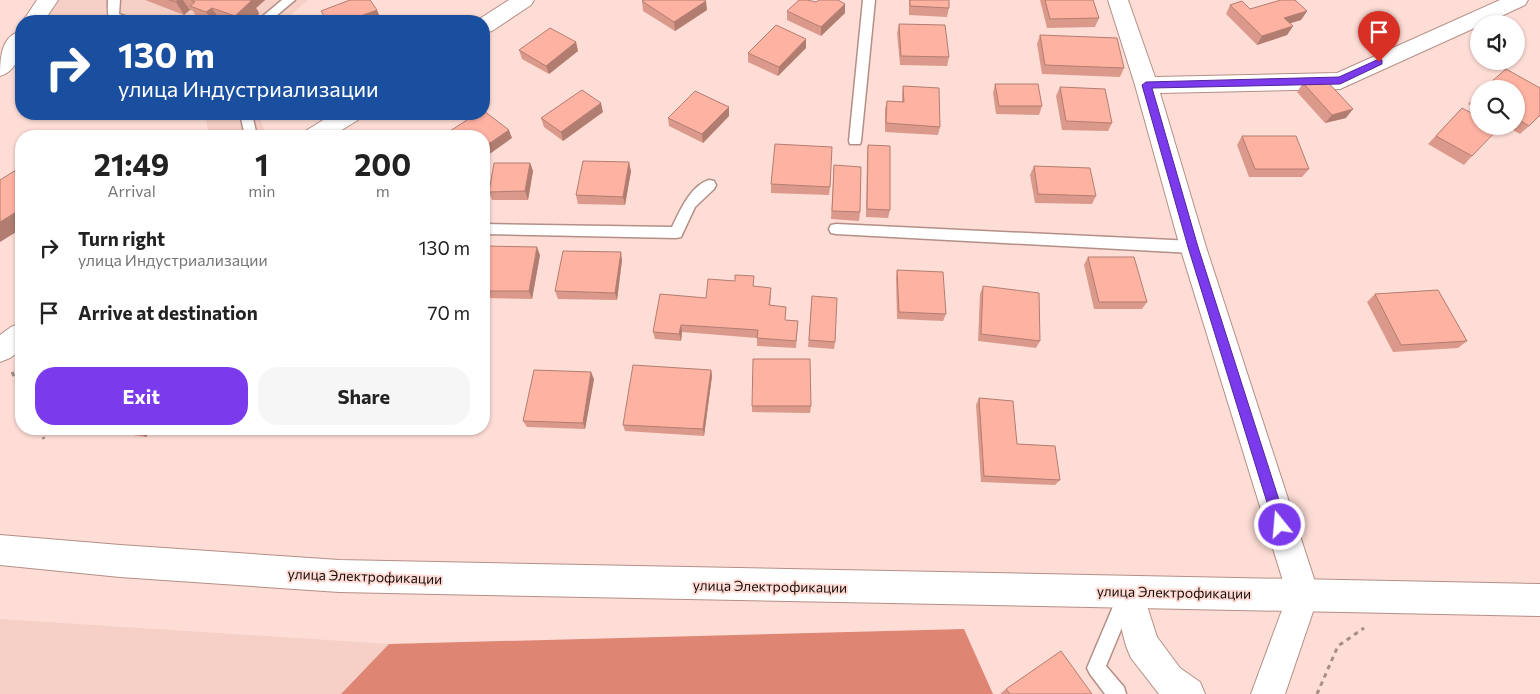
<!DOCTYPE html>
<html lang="en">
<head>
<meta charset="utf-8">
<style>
	body { margin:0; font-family:Commissioner,sans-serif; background:#f6f6f6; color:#222; height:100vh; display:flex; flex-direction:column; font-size:19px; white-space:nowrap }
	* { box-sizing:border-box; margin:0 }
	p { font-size:16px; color:#767676 }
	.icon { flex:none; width:28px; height:28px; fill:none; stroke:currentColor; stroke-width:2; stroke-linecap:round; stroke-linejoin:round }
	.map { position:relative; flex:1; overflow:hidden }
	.side { position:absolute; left:15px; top:130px; width:475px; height:305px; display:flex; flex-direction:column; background:#fff; border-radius:20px; box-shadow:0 1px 4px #0004 }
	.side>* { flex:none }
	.banner { position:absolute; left:15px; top:15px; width:475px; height:105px; border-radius:20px; box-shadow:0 1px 4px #0004; background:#1a4fa0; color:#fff; overflow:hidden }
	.controls { position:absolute; left:1470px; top:15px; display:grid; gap:10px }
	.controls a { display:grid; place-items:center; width:55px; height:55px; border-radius:50%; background:#fff; box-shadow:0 1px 4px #0004; font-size:25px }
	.pin { position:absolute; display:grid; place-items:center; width:42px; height:42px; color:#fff; margin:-51px -21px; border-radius:50% 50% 50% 0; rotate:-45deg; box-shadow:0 0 5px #0007 }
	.pin .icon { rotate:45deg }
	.me { position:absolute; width:55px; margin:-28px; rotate:343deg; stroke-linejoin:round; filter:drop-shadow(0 0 4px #0008) }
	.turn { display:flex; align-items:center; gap:18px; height:105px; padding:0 20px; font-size:22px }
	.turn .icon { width:65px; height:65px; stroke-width:2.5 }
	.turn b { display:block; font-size:35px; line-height:42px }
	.eta { display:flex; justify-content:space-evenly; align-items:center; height:85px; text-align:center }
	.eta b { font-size:30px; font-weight:700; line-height:35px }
	.action { display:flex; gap:10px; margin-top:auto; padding:10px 20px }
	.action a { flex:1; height:58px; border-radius:20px; background:#7c3aed; color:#fff; font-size:20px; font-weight:700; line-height:58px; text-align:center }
	.action a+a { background:#f6f6f6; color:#222 }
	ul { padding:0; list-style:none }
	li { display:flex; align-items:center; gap:15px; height:65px; padding:0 20px }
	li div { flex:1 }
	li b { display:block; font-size:19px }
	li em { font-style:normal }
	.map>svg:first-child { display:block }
	.built { fill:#f6cfc6 }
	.forest { fill:#df8573 }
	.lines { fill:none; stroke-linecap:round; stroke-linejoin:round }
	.lane-casing { stroke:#b48f86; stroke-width:3 }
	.street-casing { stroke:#b48f86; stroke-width:2 }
	.secondary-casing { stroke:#b48f86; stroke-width:2 }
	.primary-casing { stroke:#b48f86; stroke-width:2 }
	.path-far1 { stroke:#a78e89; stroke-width:2.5; stroke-dasharray:3 3; stroke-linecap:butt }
	.path { stroke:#a78e89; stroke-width:3; stroke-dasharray:4.5 4.5; stroke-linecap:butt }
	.lane { fill:#fff; fill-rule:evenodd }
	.street { fill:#fff; fill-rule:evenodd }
	.secondary { fill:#fff; fill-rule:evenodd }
	.primary { fill:#fff; fill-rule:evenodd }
	.wall { fill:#da998b }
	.shaded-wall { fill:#b27d71 }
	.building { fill:#feb2a2; stroke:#b27d71 }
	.route { fill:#7c3aed; stroke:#51269a }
	.labels { text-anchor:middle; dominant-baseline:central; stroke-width:4; stroke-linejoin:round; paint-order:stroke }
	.street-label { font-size:14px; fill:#190c09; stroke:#feddd6 }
</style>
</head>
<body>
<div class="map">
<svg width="1540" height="694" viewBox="0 0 1540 694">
	<rect width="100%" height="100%" fill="#feddd6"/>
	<g class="built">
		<path d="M58,0H308L284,21H49L45,19Z"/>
		<path d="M205,114H259L266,136H209Z"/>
		<path d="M0,619L389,644L341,694H0Z"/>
	</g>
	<path class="forest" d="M964,629L993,694H341L389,644Z"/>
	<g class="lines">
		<defs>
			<g id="lane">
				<path d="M108,0H120L119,14L130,18L132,21C109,21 107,24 108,0Z"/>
				<path d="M282,0H295L270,21H257Z"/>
				<path d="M863,0H875L861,141L860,144H850L849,141Z"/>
				<path d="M240,114H252L257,136H245Z"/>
				<path d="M709,180L714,181L716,185L714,189L695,207L681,237L676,238L484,234V224L672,227C680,211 690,186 709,180Z"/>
				<path d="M836,224L1193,241L1198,243L1200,247L1198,251L1193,253L836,234L831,233L829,229L831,225Z"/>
				<path d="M1126,587L1132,590L1135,596L1106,666L1124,687L1126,694H1105L1090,674L1087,668L1120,590Z"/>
			</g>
			<g id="street">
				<path d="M37,0H58L44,21H23Z"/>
				<path d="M509,0H534L531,5L492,31L484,33V21H476Z"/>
				<path d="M1108,0H1128L1155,77L1337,73L1500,0H1528L1525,5L1484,24H1479V26L1340,89L1160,93L1206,247L1319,594L1314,605L1303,610L1292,605L1287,594L1180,247L1135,85Z"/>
				<path d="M21,31C22,48 20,70 0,76C0,58 1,36 21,31Z"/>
				<path d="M333,114H362L358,120L332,136H303L307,130Z"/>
				<path d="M21,323V350L10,358L0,362V335L11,327Z"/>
			</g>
			<g id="secondary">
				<path d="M1128,576L1139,581L1157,637L1180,668L1200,682L1205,694H1159L1131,658L1126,646L1112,592L1117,581Z"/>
				<path d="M1303,578L1314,583L1319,594L1285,694H1251L1292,583Z"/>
			</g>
			<path id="primary" d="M0,535L120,545L339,560L1540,584V616L339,592L120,577L0,565Z"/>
		</defs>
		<use href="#lane" class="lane-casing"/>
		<use href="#street" class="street-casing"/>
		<use href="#secondary" class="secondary-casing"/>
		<use href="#primary" class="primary-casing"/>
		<path class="path-far1" d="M17,243V305"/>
		<g class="path">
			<path d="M17,304V310"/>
			<path d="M12,372L21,391"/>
			<path d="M39,429L44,439"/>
			<path d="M1317,694L1338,646L1364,628"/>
		</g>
		<use href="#lane" class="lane"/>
		<use href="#street" class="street"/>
		<use href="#secondary" class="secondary"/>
		<use href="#primary" class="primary"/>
	</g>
	<g class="wall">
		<path d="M145,0H265L256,8L258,11L259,14L252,21H222L220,20L219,21H205L198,19L193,11L190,10L184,15Z"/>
		<path d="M909,0H949V8L947,17L909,15Z"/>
		<path d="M1040,0H1093L1099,18L1095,27L1047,28Z"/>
		<path d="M642,1L707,10L675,31L643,11Z"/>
		<path d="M1230,5L1250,9L1307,11L1301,20L1290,23L1293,26L1287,35L1257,45L1226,14Z"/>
		<path d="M787,11L845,13L821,36L787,20Z"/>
		<path d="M899,24L949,57L947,66L900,65L897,33Z"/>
		<path d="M1040,35L1124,68L1120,77L1042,74L1037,44Z"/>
		<path d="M576,42L578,51L549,74L522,59L519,50Z"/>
		<path d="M806,48L778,76L748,62V53Z"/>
		<path d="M1303,83L1346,118L1325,123L1297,92Z"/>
		<path d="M995,84L1042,106L1039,115L996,114L993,93Z"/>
		<path d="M903,86L940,127L938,135L885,132V109L887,101L902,102V95Z"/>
		<path d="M1060,87L1112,123L1108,131L1062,130L1056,96Z"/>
		<path d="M1516,89L1540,116L1520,134L1506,126H1516Z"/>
		<path d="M1479,92V110L1468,104Z"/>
		<path d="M1462,108L1472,156L1464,165L1428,144Z"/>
		<path d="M603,112L563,141L544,127L541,118Z"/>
		<path d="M729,116L703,143L669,126L668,118Z"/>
		<path d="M1242,136L1309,169L1302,177H1249L1237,145Z"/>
		<path d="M868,145L890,210L888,218L866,217L867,154Z"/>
		<path d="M530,163L533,171L528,200H492L489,192Z"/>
		<path d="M834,165L860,212L859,221L831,219Z"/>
		<path d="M1034,166L1096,196L1092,204L1035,203L1030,175Z"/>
		<path d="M631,171L625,205L578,204L576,195Z"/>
		<path d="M771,184L830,187L829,195L771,193Z"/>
		<path d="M484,246L540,255L532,299L484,298Z"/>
		<path d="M1088,257L1147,302L1142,309H1094L1084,265Z"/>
		<path d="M622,260L617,300L558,299L555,291Z"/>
		<path d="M897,270L946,314L943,321L897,319L896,278Z"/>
		<path d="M754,286L771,295L770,305L785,320L798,321L796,348L757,346V338L682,332L681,341L655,339L653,332L706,298Z"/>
		<path d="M983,286L1040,341L1036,348L978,341L980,294Z"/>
		<path d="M1375,294L1467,341L1458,348L1393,352L1367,302Z"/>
		<path d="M812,296L835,342L834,349L808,347Z"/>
		<path d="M711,370L712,376L704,436L625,431L623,425Z"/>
		<path d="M594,379L585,429L527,427L523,421Z"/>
		<path d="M979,398L1017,444L1060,480L1055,485L981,482L976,405Z"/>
		<path d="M752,406H811L810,413L752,412Z"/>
		<path d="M94,429H151L146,437Z"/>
		<path d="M398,429H460V433L402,434Z"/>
		<path d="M1006,689L1092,694H1001V693Z"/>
	</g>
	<g class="shaded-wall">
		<path d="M178,0H183L190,10L184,15L176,2Z"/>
		<path d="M248,0H265L256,8L258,11L259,14L252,21H239L235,16Z"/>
		<path d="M706,1L707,10L675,31L674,22Z"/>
		<path d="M845,4V13L821,36V27Z"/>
		<path d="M212,8L220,20L219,21H213L206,12Z"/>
		<path d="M377,10L381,19L374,21H347Z"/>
		<path d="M1307,11L1301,20L1278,27L1284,18Z"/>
		<path d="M1293,26L1287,35L1257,45L1262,36Z"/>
		<path d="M806,39V48L778,76L779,67Z"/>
		<path d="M576,42L578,51L549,74L546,66Z"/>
		<path d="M601,103L603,112L563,141L561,132Z"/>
		<path d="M729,107V116L703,143L702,134Z"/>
		<path d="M1353,109L1346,118L1325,123L1332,115Z"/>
		<path d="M509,130L512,138L484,158V147Z"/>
		<path d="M629,162L631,171L625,205L623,197Z"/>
		<path d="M530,163L533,171L528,200L525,191Z"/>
		<path d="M21,209V229L0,242V222Z"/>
		<path d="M537,247L540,255L532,299L529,291Z"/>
		<path d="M621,252L622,260L617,300L615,293Z"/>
		<path d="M681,325L682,332L681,341L679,334Z"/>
		<path d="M711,370L712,376L704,436L703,429Z"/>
		<path d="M591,372L594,379L585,429L583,423Z"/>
		<path d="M134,429H151L146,437Z"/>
		<path d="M456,429H460V433Z"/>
	</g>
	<g class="building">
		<path d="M169,0H178L176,2Z"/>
		<path d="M191,0H251V1L235,16L212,8L206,12L190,6L195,2Z"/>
		<path d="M350,0H370L377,10L347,21H327L321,11Z"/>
		<path d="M644,0H705L706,1L674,22L642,1Z"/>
		<path d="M799,0H807L816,2L819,0H838L845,4L821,27L787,11Z"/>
		<path d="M910,0H949V8L910,6Z"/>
		<path d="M1045,0H1093L1099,18L1050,19Z"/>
		<path d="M1281,0H1295L1307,11L1284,18L1293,26L1262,36L1230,5L1242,1L1250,9Z"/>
		<path d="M899,24L945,25L949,57L901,56Z"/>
		<path d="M776,25L806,39L779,67L748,53Z"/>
		<path d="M550,28L576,42L546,66L519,50Z"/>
		<path d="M1040,35L1117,38L1124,68L1045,65Z"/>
		<path d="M1506,69L1540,88V115L1529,126L1516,118V89H1483Z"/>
		<path d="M1324,78L1353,109L1332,115L1303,83Z"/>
		<path d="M995,84H1038L1042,106H999Z"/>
		<path d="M903,86L939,88L940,127L886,123L887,101L904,102Z"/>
		<path d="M1060,87L1105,89L1112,123L1066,121Z"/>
		<path d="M582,90L601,103L561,132L541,118Z"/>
		<path d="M695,91L729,107L702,134L668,118Z"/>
		<path d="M1462,108L1479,117V126H1495L1499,128L1472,156L1436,136Z"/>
		<path d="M484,111L509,130L484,147V136H446L444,135L476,114H484Z"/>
		<path d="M1242,136H1296L1309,169H1255Z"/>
		<path d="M775,144L832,147L830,187L771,184Z"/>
		<path d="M868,145L890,146V210L867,209Z"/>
		<path d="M583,161L629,162L623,197L576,195Z"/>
		<path d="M494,163H530L525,191L489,192Z"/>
		<path d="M834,165L861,167L860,212L832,211Z"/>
		<path d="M1034,166L1090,168L1096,196L1038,194Z"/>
		<path d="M21,167V209L0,222V180Z"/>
		<path d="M484,246L537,247L529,291H484Z"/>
		<path d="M563,251L621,252L615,293L555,291Z"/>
		<path d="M1088,257H1134L1147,302H1099Z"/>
		<path d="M897,270L943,272L946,314L899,312Z"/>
		<path d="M735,275L754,276L753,286L771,288L769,305L786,307L785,320L798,321L796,341L757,338L758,330L681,325L679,334L653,332L660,294L706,298L708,279L735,281Z"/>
		<path d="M983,286L1039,293L1040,341L981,334Z"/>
		<path d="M1438,290L1467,341L1401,345L1375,294Z"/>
		<path d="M812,296L837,298L835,342L809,340Z"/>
		<path d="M753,359H810L811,406H752Z"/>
		<path d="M633,365L711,370L703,429L623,425Z"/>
		<path d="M534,370L591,372L583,423L523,421Z"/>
		<path d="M979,398L1013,401L1017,444L1055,446L1060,480L984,476Z"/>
		<path d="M1061,651L1092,694H1010L1006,689Z"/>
	</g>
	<path class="route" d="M1379,59L1382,60V64L1340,84L1152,88L1198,247L1287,525L1285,529L1280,531L1276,529L1274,525L1188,247L1142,85L1146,82L1339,77Z"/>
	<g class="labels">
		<g class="street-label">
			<text transform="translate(365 576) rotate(2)">улица Электрофикации</text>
			<text transform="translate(770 586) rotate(1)">улица Электрофикации</text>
			<text transform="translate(1174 592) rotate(1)">улица Электрофикации</text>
		</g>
	</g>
</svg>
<div class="controls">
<a><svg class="icon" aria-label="sound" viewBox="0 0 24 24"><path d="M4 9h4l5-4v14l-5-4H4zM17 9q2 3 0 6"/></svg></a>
<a><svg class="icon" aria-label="search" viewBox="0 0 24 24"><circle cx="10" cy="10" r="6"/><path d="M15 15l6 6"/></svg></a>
</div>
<div class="pin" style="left:1379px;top:62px;background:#d93025"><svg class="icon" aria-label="arrive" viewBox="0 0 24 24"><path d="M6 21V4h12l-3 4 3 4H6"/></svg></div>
<svg class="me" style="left:1280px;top:525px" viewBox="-20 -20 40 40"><circle r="17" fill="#7c3aed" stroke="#fff" stroke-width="3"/><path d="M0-11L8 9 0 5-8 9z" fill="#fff"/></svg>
<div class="banner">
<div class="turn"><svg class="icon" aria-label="right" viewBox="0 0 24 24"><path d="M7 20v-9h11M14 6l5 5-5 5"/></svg><div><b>130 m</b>улица Индустриализации</div></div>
</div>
<section class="side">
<div class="eta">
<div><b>21:49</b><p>Arrival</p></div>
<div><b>1</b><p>min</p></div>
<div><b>200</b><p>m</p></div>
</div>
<ul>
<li><svg class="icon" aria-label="right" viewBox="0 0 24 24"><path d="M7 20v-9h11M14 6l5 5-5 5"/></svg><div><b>Turn right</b><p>улица Индустриализации</p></div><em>130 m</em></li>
<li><svg class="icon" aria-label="arrive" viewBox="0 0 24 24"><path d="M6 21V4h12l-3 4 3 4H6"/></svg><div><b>Arrive at destination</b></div><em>70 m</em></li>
</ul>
<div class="action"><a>Exit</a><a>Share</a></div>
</section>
</div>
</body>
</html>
